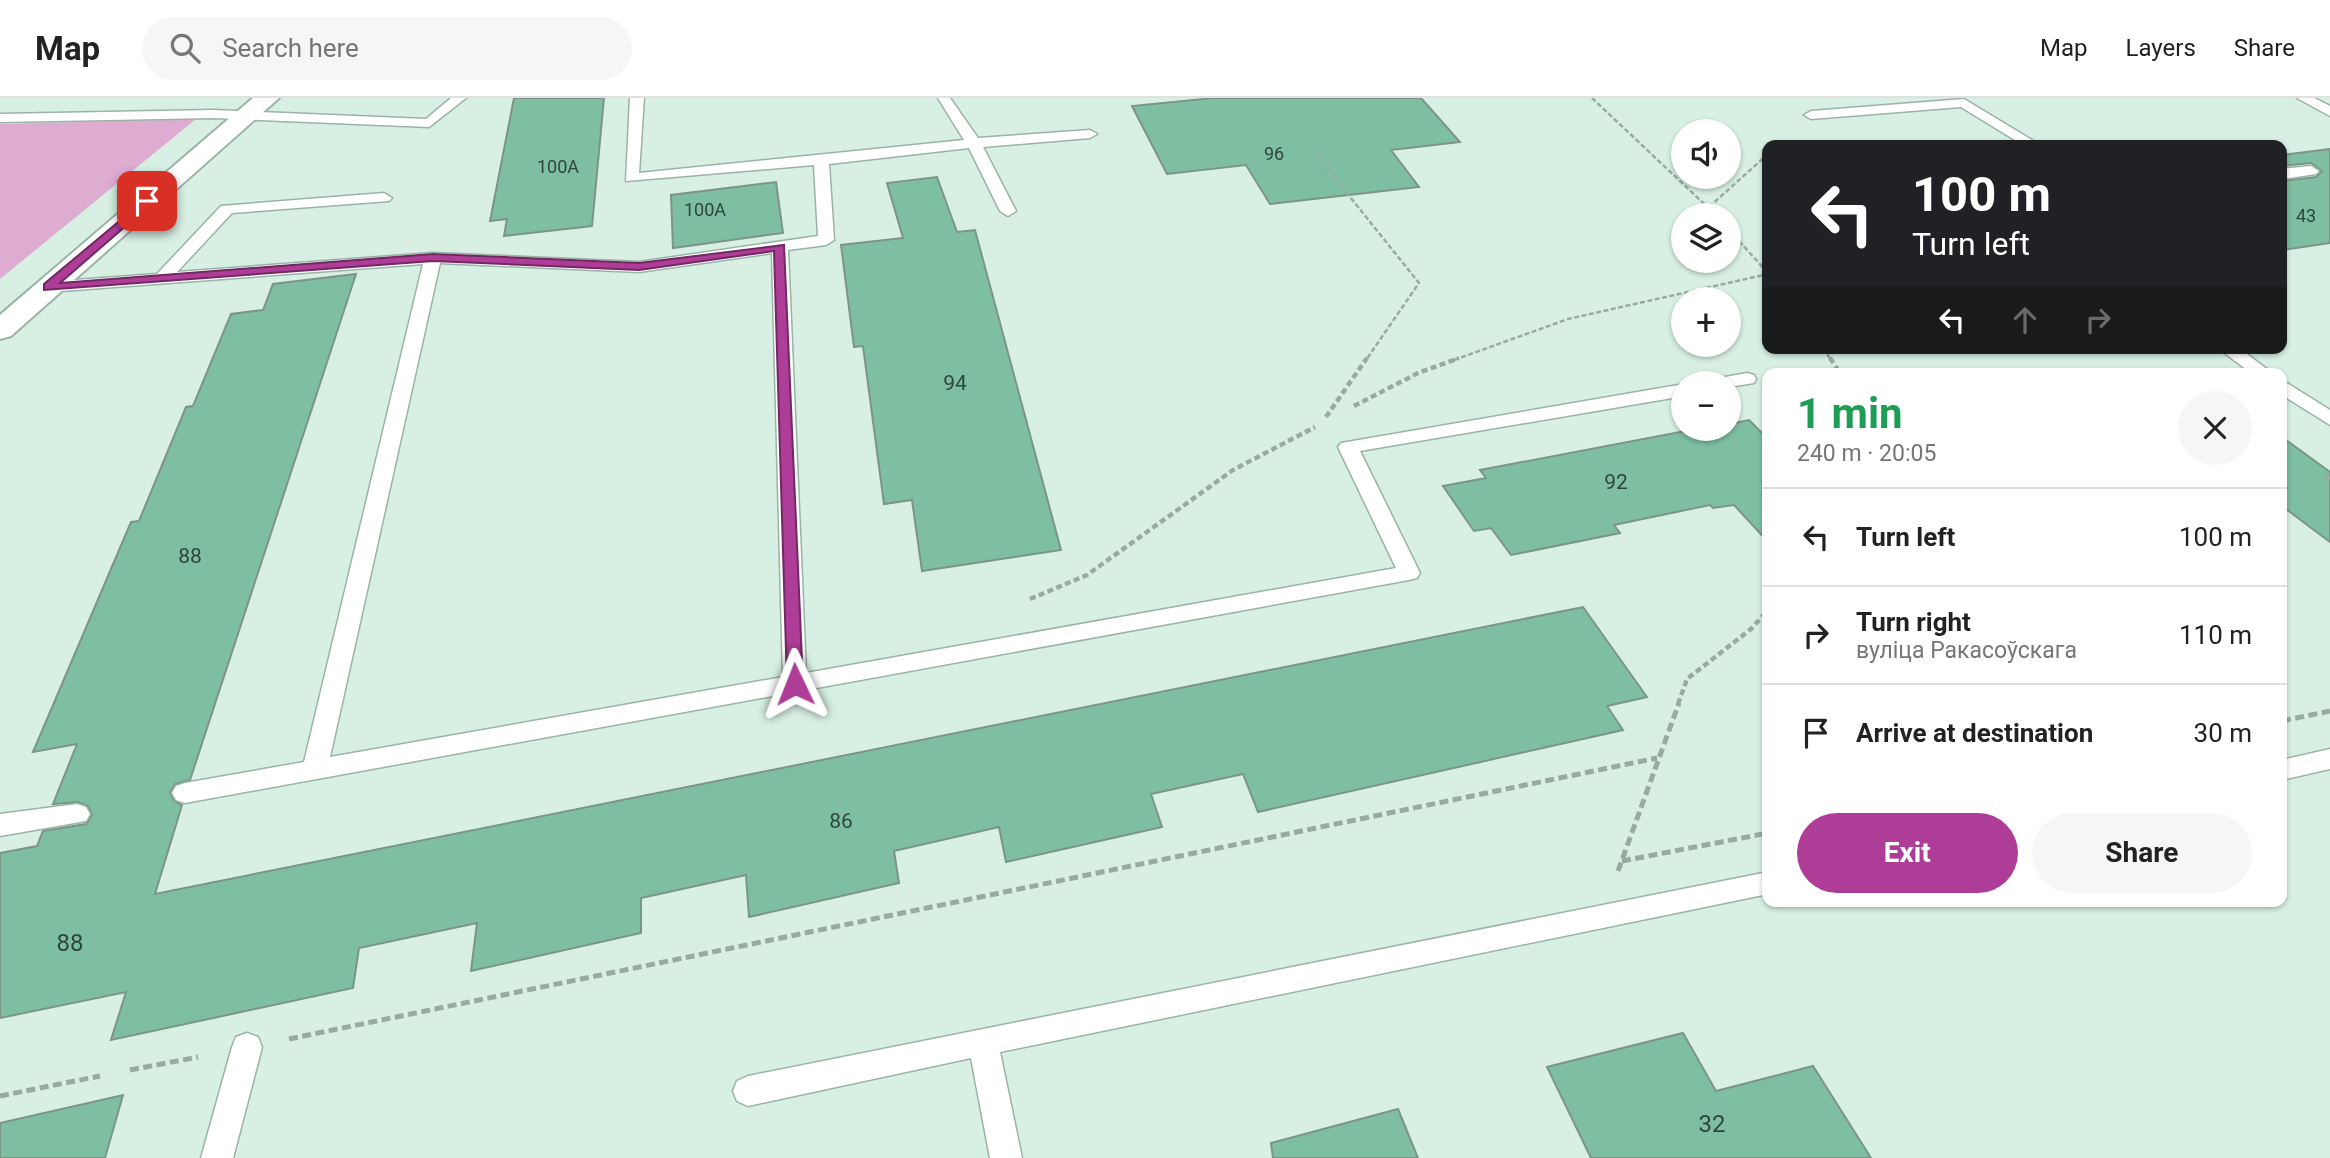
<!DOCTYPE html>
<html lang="en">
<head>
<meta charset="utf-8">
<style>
	body { margin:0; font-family:Roboto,sans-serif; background:#f6f6f6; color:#222; height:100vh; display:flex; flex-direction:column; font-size:26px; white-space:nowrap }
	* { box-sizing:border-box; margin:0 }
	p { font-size:23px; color:#767676 }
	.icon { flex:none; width:38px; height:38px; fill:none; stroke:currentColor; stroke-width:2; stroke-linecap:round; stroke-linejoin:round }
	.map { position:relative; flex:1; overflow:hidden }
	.sheet { position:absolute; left:1762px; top:270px; width:525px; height:539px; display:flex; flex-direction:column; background:#fff; border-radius:14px; box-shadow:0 2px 5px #0004 }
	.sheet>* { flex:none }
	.top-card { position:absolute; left:1762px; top:42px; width:525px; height:214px; border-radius:14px; box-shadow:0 2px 5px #0004; background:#202124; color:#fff; overflow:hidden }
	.buttons { position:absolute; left:1671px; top:21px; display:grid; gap:14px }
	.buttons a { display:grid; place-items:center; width:70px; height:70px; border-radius:50%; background:#fff; box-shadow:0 2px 5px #0004; font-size:35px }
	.pin { position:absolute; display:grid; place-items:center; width:60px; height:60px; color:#fff; margin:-30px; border-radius:14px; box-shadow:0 4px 10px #0006 }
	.me { position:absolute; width:77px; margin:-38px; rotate:358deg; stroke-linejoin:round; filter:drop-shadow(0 0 5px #0008) }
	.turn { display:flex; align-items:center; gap:24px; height:147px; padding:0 35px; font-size:32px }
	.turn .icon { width:91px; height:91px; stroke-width:2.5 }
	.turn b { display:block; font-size:49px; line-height:60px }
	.lanes { display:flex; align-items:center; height:66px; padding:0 35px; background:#0003; justify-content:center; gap:35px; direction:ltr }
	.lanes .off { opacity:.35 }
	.round { display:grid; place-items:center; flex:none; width:74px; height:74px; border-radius:37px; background:#f6f6f6 }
	.head { display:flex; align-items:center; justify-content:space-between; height:119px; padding:0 35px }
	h1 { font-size:42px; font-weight:700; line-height:52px; color:#1e9e55 }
	.action { display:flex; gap:14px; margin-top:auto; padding:14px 35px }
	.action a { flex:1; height:80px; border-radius:42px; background:#ae3d98; color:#fff; font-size:28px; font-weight:700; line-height:80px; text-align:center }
	.action a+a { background:#f6f6f6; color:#222 }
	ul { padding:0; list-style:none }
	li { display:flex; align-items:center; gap:21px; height:98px; padding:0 35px; border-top:2px solid #e0e0e0 }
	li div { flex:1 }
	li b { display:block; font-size:26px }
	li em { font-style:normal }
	header { display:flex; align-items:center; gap:42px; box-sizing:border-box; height:98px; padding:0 35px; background:#fff; border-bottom:2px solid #e0e0e0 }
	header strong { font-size:33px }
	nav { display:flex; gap:38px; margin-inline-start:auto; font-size:24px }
	.search { width:490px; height:63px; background:#f6f6f6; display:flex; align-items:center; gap:18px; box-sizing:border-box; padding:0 24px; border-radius:38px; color:#767676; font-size:26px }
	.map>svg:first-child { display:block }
	.green { fill:#dfacd1 }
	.building { fill:#7ebfa1; stroke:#7d9488; stroke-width:2 }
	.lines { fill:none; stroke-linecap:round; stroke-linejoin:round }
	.lane-casing { stroke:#9bb3a7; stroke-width:3 }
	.secondary-casing { stroke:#9bb3a7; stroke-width:4 }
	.path-far2 { stroke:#98aba1; stroke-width:2.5; stroke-dasharray:5 2.5; stroke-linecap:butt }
	.path-far1 { stroke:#98aba1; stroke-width:4.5; stroke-dasharray:6 3.5; stroke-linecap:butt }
	.path { stroke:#98aba1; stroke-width:5; stroke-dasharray:9 4.5; stroke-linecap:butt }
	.lane { fill:#fff; fill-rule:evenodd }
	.secondary { fill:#fff; fill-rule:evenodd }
	.route { fill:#ae3d98; stroke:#712863; stroke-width:2 }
	.labels { text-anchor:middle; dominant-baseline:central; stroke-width:5; stroke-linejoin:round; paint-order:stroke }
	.far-number-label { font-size:18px; fill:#2f463b }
	.number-label { font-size:21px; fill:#2f463b }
	.near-number-label { font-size:24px; fill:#2f463b }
</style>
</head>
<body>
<header>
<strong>Map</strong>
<div class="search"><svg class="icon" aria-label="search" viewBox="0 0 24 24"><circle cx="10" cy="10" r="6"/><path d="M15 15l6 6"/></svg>Search here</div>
<nav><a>Map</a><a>Layers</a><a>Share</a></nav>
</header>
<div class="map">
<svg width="2330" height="1060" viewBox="0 0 2330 1060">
	<rect width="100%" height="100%" fill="#d7f0e3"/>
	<path class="green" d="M196,21L0,181V26Z"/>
	<g class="building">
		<path d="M514,0H604L592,128L504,138L507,121L490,123Z"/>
		<path d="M1214,0H1421L1460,44L1391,52L1419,89L1270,106L1246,67L1167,76L1132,8Z"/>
		<path d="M2330,51V145L2282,152V83L2316,79L2322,73L2311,65L2282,68V57Z"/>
		<path d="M937,79L957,134L975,132L1061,452L922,473L912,402L884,406L863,248L854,249L841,147L903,140L887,85Z"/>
		<path d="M776,84L783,135L673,150L671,97Z"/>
		<path d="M356,176L190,682L175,686L170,694L174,703L182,707L155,796L1583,509L1647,599L1607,608L1623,632L1258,714L1243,676L1151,696L1162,729L1006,764L999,729L894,753L899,785L749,819L746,777L641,800V835L471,873L477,825L359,850L353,890L111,942L126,894L0,920V755L37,748L43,733L86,726L92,717L88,708L78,704L53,706L77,646L33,654L131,424L139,423L186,309L193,308L231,216L263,212L273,186Z"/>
		<path d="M1749,322L1768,341V444L1734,407L1713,410L1710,407L1614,427L1620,435L1511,457L1491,430L1474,433L1443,388L1486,380L1480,372L1696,331H1729V326Z"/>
		<path d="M2282,339L2330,374V444L2282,408Z"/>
		<path d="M1683,935L1716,993L1813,968L1871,1060H1591L1547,969Z"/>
		<path d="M123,997L105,1060H0V1025Z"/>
		<path d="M1398,1011L1418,1060H1273L1271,1045Z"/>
	</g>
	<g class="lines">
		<defs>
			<g id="lane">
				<path d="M451,0H466L429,29L213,20L0,24V16L213,12L426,21Z"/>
				<path d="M630,0H644L639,75L964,42L938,0H950L978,40L1090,32L1097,36L1090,40L983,49L1016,113L1008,118L1000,113L969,50L829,66L834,142L826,147L788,152L806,575L1396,470L1338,349L1341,345L1684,286V298L1360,353L1420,475L1417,480L1409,482L185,705L176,702L172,695L176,688L185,685L304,664L423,166L48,194L40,189L48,184L157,176L221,108L384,95L392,100L389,103L232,115L177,174L433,155L639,164L818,138L814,67L626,83ZM772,155L783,579L330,659L440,165L639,174Z"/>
				<path d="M2297,0H2314L2330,8V18Z"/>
				<path d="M1964,1L2040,47H2023L1961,9L1811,21L1804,17L1811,13Z"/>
				<path d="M2311,68L2319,73L2316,76L2282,81V71Z"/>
				<path d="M2218,250H2239L2272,275H2251Z"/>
				<path d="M1747,275L1754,277L1756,281L1754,285L1729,289V285H1712L1714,281Z"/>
				<path d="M2282,282L2330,312V327L2282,297Z"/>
				<path d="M2330,651V671L2282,682V662Z"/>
				<path d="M77,706L86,709L90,716L86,723L0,738V716Z"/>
				<path d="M1768,774V796L1000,954L1022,1060H990L971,960L748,1008L737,1003L733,993L737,983L748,978Z"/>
				<path d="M247,935L258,939L262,949L233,1060H201L232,949L236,939Z"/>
			</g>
			<path id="secondary" d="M253,0H279L11,238L0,241V217Z"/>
		</defs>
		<use href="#lane" class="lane-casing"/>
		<use href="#secondary" class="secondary-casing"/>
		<g class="path-far2">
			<path d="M1592,0L1716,117"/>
			<path d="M1318,59L1419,185L1366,262"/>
			<path d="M1709,109L1768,56"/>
			<path d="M1729,132L1768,175"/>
			<path d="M1823,250L1831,262"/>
			<path d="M1454,262L1568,221L1768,176"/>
		</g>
		<g class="path-far1">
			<path d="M1830,260L1840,275"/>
			<path d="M1354,308L1418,275L1459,260"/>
			<path d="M1326,319L1367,260"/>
			<path d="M2324,381L2330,379"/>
			<path d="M1030,501L1087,477L1233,372L1315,329"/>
			<path d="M1678,606L1687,581L1751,531L1768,512"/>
		</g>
		<g class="path">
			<path d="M2282,623L2330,613"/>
			<path d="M1622,763L1768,735"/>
			<path d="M1618,773L1679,605"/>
			<path d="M289,941L1657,660"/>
			<path d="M130,972L198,959"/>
			<path d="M0,998L100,978"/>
		</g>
		<use href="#lane" class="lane"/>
		<use href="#secondary" class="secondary"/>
	</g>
	<path class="route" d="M147,100L153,103L151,106L60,185L433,156L639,165L784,147L803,586L801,590L795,592L787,586L774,153L639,172L433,163L44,192V186Z"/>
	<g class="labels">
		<g class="far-number-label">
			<text x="1274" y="55">96</text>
			<text x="558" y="68">100А</text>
			<text x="705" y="111">100А</text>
			<text x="2306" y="117">43</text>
		</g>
		<g class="number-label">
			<text x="955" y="285">94</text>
			<text x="1616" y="384">92</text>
			<text x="190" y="458">88</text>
			<text x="841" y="723">86</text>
		</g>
		<g class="near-number-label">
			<text x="70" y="845">88</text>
			<text x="1712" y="1026">32</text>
		</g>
	</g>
</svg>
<div class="buttons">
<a><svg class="icon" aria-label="sound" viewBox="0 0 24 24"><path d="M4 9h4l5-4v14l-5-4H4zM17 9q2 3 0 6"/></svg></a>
<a><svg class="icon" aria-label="layers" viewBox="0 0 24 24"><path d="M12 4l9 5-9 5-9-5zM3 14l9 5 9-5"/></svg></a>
<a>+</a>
<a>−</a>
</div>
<div class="pin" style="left:147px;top:103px;background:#d93025"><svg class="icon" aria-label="arrive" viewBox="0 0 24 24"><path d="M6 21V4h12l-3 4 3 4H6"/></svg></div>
<svg class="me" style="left:795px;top:586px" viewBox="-20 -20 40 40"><path d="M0-17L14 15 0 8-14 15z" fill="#ae3d98" stroke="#fff" stroke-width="4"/></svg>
<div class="top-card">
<div class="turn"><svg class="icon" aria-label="left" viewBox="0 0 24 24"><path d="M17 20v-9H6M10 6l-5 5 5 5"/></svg><div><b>100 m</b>Turn left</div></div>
<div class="lanes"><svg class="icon" aria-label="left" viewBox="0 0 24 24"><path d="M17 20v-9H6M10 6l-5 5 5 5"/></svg><svg class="icon off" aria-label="ahead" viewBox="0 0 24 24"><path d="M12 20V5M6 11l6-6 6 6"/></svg><svg class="icon off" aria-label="right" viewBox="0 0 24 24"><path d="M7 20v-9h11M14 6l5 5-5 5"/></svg></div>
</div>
<section class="sheet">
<div class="head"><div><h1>1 min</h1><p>240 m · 20:05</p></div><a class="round"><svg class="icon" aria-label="close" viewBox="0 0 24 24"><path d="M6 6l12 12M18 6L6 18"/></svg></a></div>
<ul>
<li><svg class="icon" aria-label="left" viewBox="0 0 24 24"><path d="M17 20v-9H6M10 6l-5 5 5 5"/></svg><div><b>Turn left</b></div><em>100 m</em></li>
<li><svg class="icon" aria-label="right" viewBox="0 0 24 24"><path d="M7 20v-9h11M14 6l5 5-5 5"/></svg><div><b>Turn right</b><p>вуліца Ракасоўскага</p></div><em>110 m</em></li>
<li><svg class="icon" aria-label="arrive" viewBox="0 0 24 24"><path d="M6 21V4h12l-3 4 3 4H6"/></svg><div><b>Arrive at destination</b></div><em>30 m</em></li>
</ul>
<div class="action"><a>Exit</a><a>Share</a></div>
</section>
</div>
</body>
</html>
